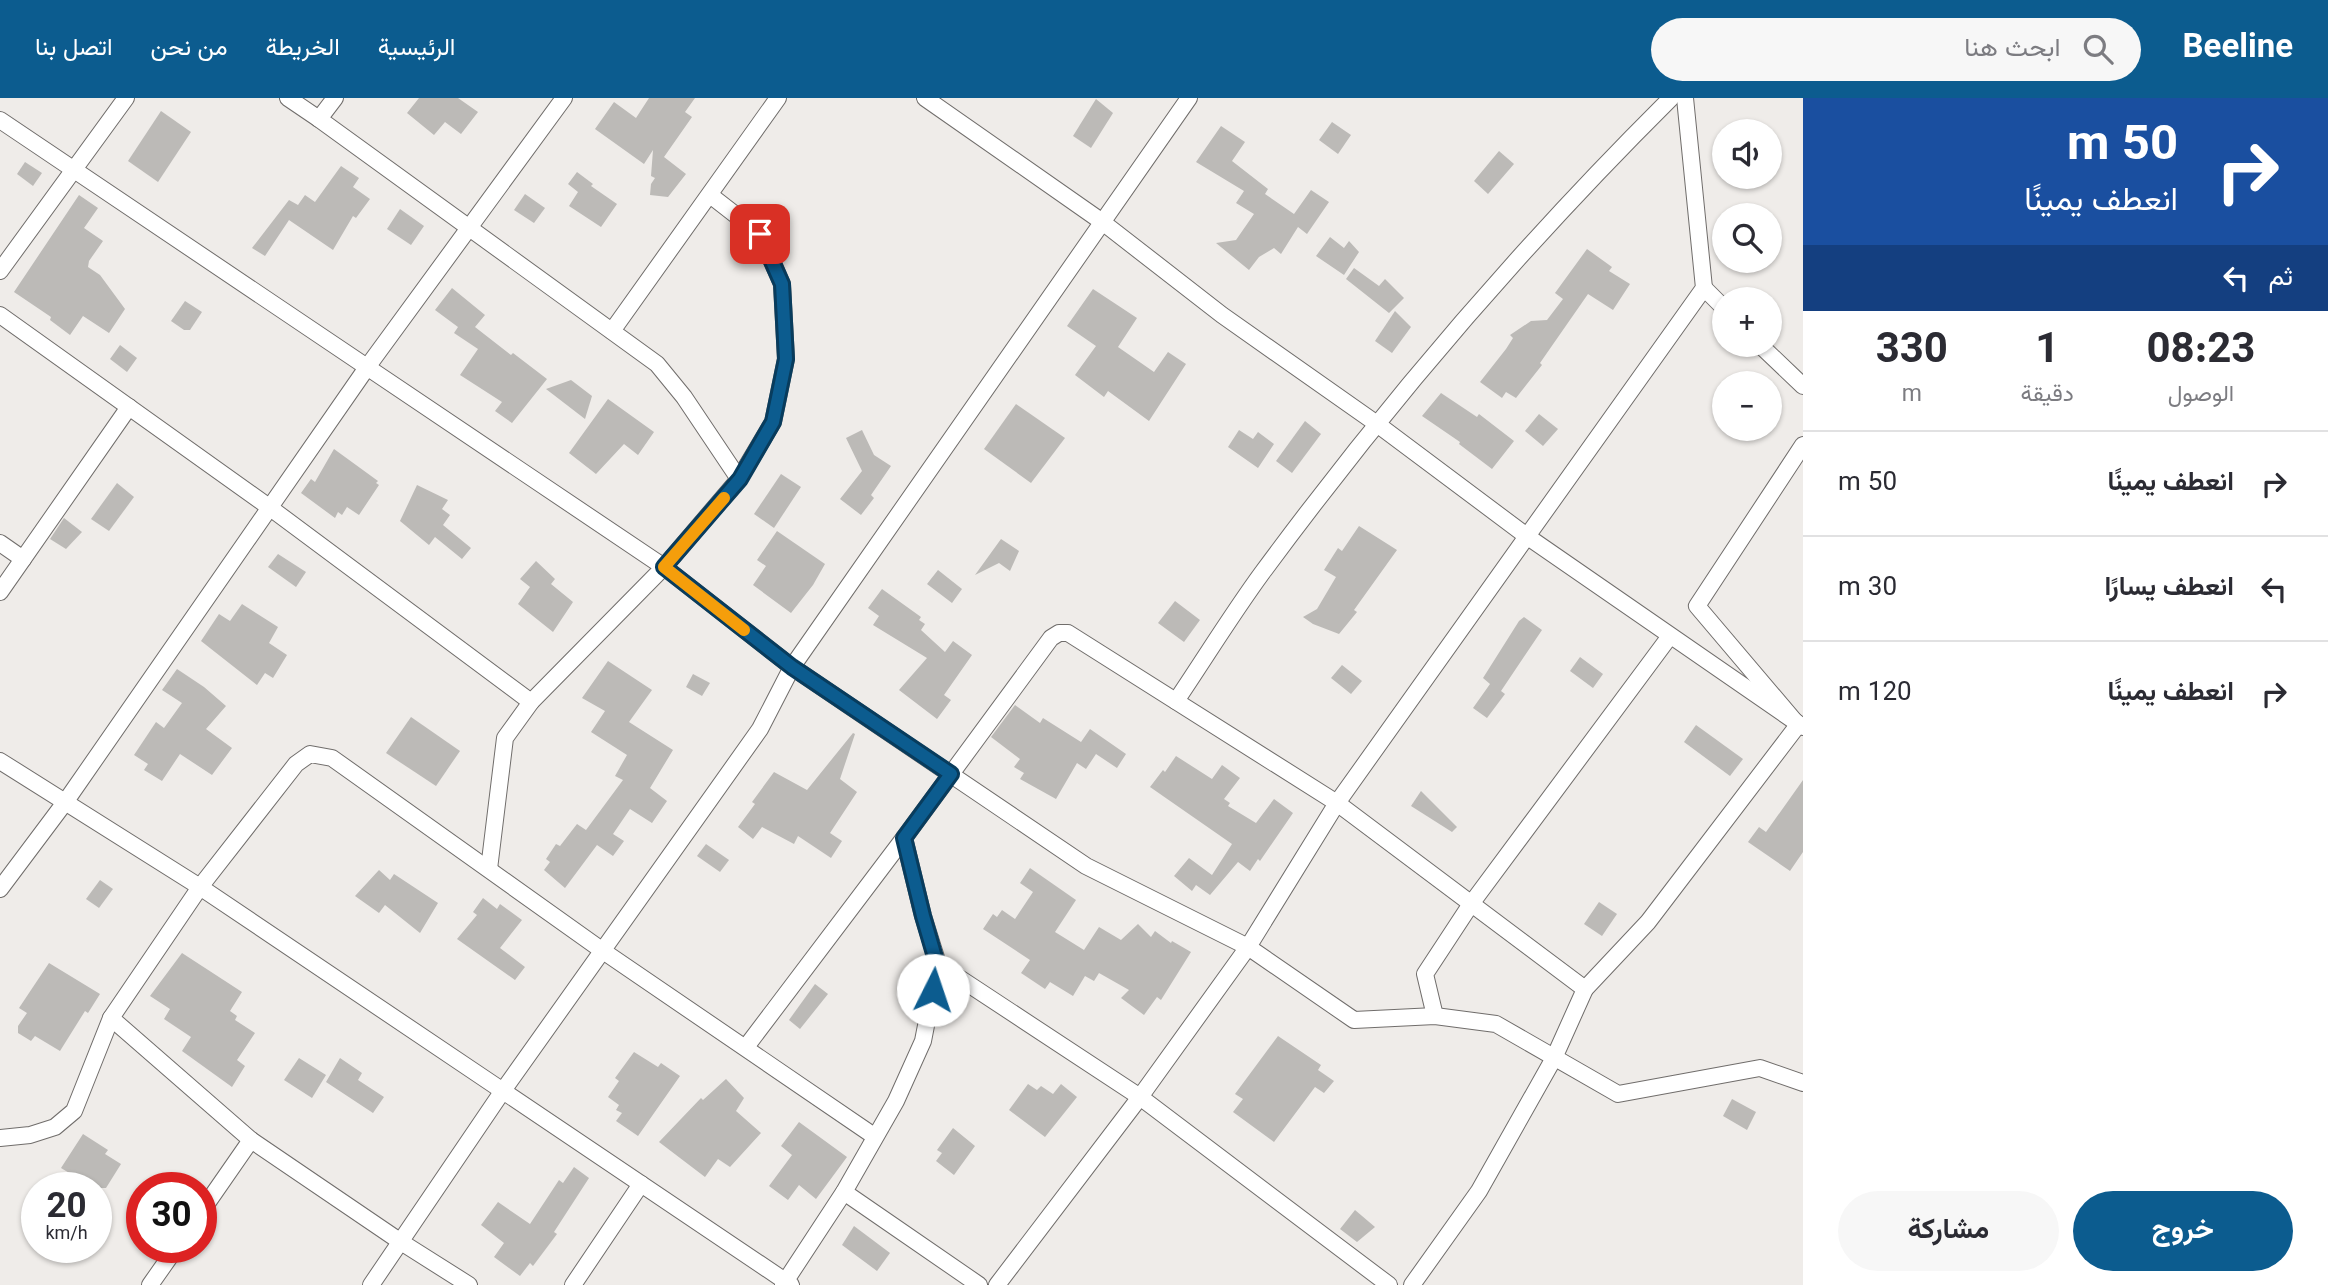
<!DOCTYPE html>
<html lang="ar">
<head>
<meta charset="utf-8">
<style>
	body { margin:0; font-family:Georgia,Vazirmatn,serif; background:#f7f7f7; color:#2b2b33; direction:rtl; height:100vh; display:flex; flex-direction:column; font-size:26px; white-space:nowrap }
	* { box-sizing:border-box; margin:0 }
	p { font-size:23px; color:#7c7c81 }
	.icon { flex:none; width:38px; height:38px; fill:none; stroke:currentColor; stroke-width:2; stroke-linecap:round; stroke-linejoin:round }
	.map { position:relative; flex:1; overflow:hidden; direction:ltr }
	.details { display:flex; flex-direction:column; background:#fff; width:525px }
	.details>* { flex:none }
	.banner { background:#1a4fa0; color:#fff; overflow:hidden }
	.buttons { position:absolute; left:1712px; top:21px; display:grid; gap:14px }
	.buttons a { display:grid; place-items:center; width:70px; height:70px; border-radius:50%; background:#fff; box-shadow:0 2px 5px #0004; font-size:35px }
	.speed { position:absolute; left:21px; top:1074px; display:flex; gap:14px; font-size:35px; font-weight:700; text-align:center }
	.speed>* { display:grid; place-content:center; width:91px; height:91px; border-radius:50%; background:#fff; box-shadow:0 2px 5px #0004; line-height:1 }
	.speed small { font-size:18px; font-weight:400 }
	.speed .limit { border:10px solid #d22; background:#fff; color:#111 }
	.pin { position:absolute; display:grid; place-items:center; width:60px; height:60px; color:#fff; margin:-30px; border-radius:14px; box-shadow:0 4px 10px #0006 }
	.me { position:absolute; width:77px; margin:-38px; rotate:4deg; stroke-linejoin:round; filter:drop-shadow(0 0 5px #0008) }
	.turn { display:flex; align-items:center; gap:24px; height:147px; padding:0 35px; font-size:32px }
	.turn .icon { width:91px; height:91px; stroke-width:2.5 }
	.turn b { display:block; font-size:49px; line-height:60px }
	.then { display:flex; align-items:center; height:66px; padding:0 35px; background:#0003; gap:14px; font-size:26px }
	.eta { display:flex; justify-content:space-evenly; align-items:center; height:119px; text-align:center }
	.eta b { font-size:42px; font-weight:700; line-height:49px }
	.action { display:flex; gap:14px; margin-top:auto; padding:14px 35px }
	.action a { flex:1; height:80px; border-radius:42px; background:#0c5c8f; color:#fff; font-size:28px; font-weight:700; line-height:80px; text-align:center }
	.action a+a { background:#f7f7f7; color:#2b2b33 }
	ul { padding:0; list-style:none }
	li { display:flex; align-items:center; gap:21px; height:105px; padding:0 35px; border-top:2px solid #e1e1e2 }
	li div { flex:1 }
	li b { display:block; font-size:26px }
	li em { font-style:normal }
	header { display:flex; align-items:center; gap:42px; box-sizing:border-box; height:98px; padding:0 35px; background:#0c5c8f; color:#fff }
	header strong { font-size:33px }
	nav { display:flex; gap:38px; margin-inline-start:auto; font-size:24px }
	.search { width:490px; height:63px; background:#f7f7f7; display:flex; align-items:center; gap:18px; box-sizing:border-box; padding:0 24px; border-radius:38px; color:#7c7c81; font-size:26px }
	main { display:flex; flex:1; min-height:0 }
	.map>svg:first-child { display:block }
	.building { fill:#bcbab7 }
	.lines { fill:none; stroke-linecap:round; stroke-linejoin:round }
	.minor-casing { stroke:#706d6b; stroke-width:18 }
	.minor { stroke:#fff; stroke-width:16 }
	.route-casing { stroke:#083c5d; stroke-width:18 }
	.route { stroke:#0c5c8f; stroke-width:12 }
	.slow { stroke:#f59e0b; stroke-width:12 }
</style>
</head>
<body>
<header>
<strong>Beeline</strong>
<div class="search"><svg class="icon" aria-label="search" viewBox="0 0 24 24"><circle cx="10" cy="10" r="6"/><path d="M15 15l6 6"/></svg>ابحث هنا</div>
<nav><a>الرئيسية</a><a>الخريطة</a><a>من نحن</a><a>اتصل بنا</a></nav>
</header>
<main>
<section class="details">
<div class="banner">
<div class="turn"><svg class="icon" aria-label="right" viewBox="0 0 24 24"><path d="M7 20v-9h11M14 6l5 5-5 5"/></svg><div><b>50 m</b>انعطف يمينًا</div></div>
<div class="then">ثم<svg class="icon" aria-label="left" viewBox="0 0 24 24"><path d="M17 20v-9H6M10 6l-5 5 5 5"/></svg></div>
</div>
<div class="eta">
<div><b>08:23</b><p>الوصول</p></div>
<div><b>1</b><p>دقيقة</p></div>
<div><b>330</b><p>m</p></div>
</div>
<ul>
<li><svg class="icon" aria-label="right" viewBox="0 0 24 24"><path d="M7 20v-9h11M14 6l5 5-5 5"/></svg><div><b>انعطف يمينًا</b></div><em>50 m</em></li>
<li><svg class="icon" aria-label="left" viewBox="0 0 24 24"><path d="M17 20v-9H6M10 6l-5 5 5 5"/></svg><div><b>انعطف يسارًا</b></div><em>30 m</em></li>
<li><svg class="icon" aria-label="right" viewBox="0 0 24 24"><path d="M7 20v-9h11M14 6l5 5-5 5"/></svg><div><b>انعطف يمينًا</b></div><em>120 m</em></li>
</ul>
<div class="action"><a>خروج</a><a>مشاركة</a></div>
</section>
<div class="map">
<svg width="1803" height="1187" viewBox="0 0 1803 1187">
	<rect width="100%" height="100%" fill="#efece9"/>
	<g class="building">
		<path d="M419,0H458L478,14L461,36L445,24L434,37L407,15Z"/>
		<path d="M649,0H695L685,14L692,19L664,59L686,76L668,99L650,97L651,86L655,80L651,78L653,52L644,66L595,31L614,4L636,20Z"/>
		<path d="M1096,1L1113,15L1091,50L1073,38Z"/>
		<path d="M161,13L191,34L158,84L128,63Z"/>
		<path d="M1332,24L1351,37L1338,56L1319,42Z"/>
		<path d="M1221,28L1245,44L1232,63L1268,91L1265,96L1294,116L1311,92L1329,104L1307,136L1298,129L1281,156L1274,150L1259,159L1249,172L1216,145L1236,142L1254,116L1236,105L1244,93L1196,64Z"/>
		<path d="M1499,53L1514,66L1488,96L1474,83Z"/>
		<path d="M25,64L42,75L33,88L17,76Z"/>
		<path d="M341,68L359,80L353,89L370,101L356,120L353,118L333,152L289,122L265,158L252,150L289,102L298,107L305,97L315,104Z"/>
		<path d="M577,74L593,86L591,88L617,106L601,129L569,108L578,94L568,86Z"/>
		<path d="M525,96L545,110L534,125L514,112Z"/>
		<path d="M79,97L98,110L84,130L103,143L89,163L88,169L100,177L125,211L109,235L83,218L70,237L50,222L51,219L14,194Z"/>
		<path d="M400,111L424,128L411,147L387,131Z"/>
		<path d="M1330,139L1344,150L1349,143L1359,154L1344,177L1316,158Z"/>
		<path d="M1587,151L1612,169L1609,173L1630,186L1613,212L1588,196L1540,265L1542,267L1516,300L1506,294L1502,300L1480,284L1506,251L1513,240L1510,237L1531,223L1547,222L1563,201L1555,195Z"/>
		<path d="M1354,170L1379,188L1385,181L1404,200L1389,215L1346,181Z"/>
		<path d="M452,190L485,217L475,229L511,257L513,255L547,281L512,325L495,313L502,304L460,277L478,251L454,235L458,229L435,212Z"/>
		<path d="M1093,191L1137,220L1118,249L1154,274L1168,254L1186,266L1149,323L1108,293L1104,299L1075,277L1096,248L1067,228Z"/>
		<path d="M185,203L202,214L190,232H184L171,223Z"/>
		<path d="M1395,213L1411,229L1392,255L1375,243Z"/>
		<path d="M120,247L137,260L127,274L110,261Z"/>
		<path d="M571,282L592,298L585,321L546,291Z"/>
		<path d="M1441,295L1477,319L1479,316L1514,343L1492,371L1459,346L1460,344L1422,318Z"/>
		<path d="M608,301L654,334L638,357L624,346L596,376L569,355Z"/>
		<path d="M1016,306L1065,340L1031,385L984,351Z"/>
		<path d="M1539,316L1558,331L1543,348L1525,333Z"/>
		<path d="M1305,323L1321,336L1292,375L1276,363Z"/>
		<path d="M862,332L874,357L891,368L871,397L874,400L861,417L840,401L862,373L846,340Z"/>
		<path d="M1239,332L1253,341L1258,334L1274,346L1258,370L1228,349Z"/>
		<path d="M334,351L378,383L376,385L379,387L359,417L347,409L342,417L338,414L335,420L301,395L311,381L315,384Z"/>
		<path d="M781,376L801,389L774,430L754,416Z"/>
		<path d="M117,385L134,399L109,433L91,421Z"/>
		<path d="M417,387L448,402L442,411L450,417L443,427L471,450L462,461L435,439L429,447L400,423Z"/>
		<path d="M64,420L82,434L66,451L50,441Z"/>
		<path d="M1359,428L1397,452L1354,512L1357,514L1339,536L1313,526L1303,519L1317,511L1336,479L1324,472L1338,450L1342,453Z"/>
		<path d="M777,433L825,466L813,487L791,515L753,487L766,468L757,462Z"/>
		<path d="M1001,441L1019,453L1010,473L999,465L975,477Z"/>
		<path d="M278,456L306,474L296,489L268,469Z"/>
		<path d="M536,463L555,481L551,486L573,504L553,534L518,506L530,489L520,481Z"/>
		<path d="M938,472L962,491L952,505L927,486Z"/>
		<path d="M882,491L921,519L919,522L925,526L921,532L945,554L953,543L972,557L944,597L951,602L937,621L899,592L927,560L873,527L879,518L868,510Z"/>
		<path d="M1175,503L1200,522L1184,544L1158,525Z"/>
		<path d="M242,506L278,529L269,545L287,557L273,580L265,575L257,587L201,543L219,516L230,523Z"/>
		<path d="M1524,519L1542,532L1501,593L1505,596L1487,620L1473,610L1490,586L1483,580L1519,523Z"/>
		<path d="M1580,559L1603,576L1593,590L1570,573Z"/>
		<path d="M608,563L652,592L629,624L673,652L650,690L667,703L652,725L630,711L613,736L624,743L613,758L597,747L565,790L544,772L550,764L546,761L556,746L560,748L577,726L586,732L623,682L615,678L627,657L591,634L605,613L582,600Z"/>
		<path d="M1342,567L1362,583L1351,596L1331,580Z"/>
		<path d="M177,571L204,589L226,608L206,631L232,650L212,677L180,656L162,683L144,672L148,666L134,657L156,624L164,630L182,605L162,592Z"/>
		<path d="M693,576L710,585L702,598L686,589Z"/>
		<path d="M1015,607L1040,625L1043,620L1081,644L1090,631L1126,656L1117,670L1096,656L1086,671L1077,665L1056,701L1020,681L1024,675L1014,669L1020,661L991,639Z"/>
		<path d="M411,619L460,653L436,688L386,655Z"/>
		<path d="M1696,627L1743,661L1730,678L1684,644Z"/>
		<path d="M853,635L855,636L840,681L857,694L830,735L842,743L831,760L798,738L794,746L762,729L753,741L738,729L755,706L752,704L774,674L807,692Z"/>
		<path d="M1176,658L1212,681L1222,667L1240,680L1224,701L1230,705L1228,708L1256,725L1274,701L1293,715L1260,763L1258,761L1250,773L1238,764L1210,797L1196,787L1192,793L1174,778L1189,760L1212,777L1232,746L1150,689L1163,672L1165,674Z"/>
		<path d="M1803,682V754L1790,773L1748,744L1759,729L1766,734Z"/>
		<path d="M1421,693L1457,729L1452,734L1411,708Z"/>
		<path d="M706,746L729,762L720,774L697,758Z"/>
		<path d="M1030,770L1076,802L1055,834L1084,852L1099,829L1121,842L1138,826L1151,839L1155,833L1171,845L1172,843L1191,854L1161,902L1157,899L1144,917L1121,900L1129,892L1099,875L1094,883L1085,878L1073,898L1050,884L1045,891L1021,875L1030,862L983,831L993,816L997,819L1002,812L1015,821L1033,794L1020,785Z"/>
		<path d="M379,772L390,782L394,776L438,805L420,835L385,807L379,815L355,798Z"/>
		<path d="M100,782L113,791L99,810L86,801Z"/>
		<path d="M483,800L497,811L500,806L522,822L500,850L525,869L515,882L457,841L477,817L473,814Z"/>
		<path d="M1599,804L1617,816L1602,838L1584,826Z"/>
		<path d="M182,855L242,894L230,913L237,918L235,922L255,935L237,962L245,968L232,989L182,953L191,939L164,921L170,911L150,898Z"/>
		<path d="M49,865L100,896L88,915L85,913L60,953L35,938L31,943L18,935V928L27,915L19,910Z"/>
		<path d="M815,886L828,896L800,931L789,922Z"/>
		<path d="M1278,938L1321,967L1318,972L1334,983L1324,995L1315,989L1274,1044L1233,1014L1243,1001L1235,996Z"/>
		<path d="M634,954L658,969L661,965L680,978L638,1038L616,1023L622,1015L616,1012L619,1007L608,999L619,983L615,980Z"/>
		<path d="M299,960L326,977L312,1000L284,982Z"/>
		<path d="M340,960L362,975L358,982L384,999L373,1015L326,984Z"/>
		<path d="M726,981L744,1000L736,1013L761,1035L730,1069L718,1061L705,1079L659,1044L701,1000L703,1002Z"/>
		<path d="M1028,986L1037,992L1041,988L1053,996L1061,986L1077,999L1045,1039L1009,1012Z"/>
		<path d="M1732,1001L1756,1014L1747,1032L1723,1018Z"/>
		<path d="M799,1024L847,1059L816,1101L799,1087L788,1102L769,1088L792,1057L781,1048Z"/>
		<path d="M953,1030L975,1048L954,1077L936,1063L942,1055L937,1052Z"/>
		<path d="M83,1036L108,1052L105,1056L121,1066L106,1090H68L76,1079L61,1070Z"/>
		<path d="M574,1069L589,1080L554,1134L557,1136L533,1168L530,1165L520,1178L494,1159L504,1145L481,1127L498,1104L530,1126L559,1082L563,1085Z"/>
		<path d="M1355,1112L1375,1129L1357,1144L1340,1131Z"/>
		<path d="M854,1128L890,1155L877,1173L842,1147Z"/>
	</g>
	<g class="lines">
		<defs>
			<g id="minor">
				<path d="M288,0L319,21"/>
				<path d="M335,0L319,21L657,266L684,299L739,381"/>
				<path d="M925,0L1101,123L1222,217L1377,326L1528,439L1803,629"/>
				<path d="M0,22L664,469L792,569L1086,768L1248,849L1354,922L1435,918L1496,926L1618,996L1760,970L1803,985"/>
				<path d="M0,173L126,0"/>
				<path d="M1704,190L1724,210"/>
				<path d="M0,217L269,409L531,604"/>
				<path d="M612,233L778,0"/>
				<path d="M1760,247L1803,288"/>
				<path d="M0,445L23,461"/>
				<path d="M0,494L129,309"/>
				<path d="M1176,603C1205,560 1232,516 1262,475C1386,307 1523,147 1671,0"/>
				<path d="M0,663L200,789L791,1187"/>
				<path d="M489,771L505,640L531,604L664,469L739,381L773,324L786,261L782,186L760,136L710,97"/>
				<path d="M0,791L66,703L368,268L564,0"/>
				<path d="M938,866L1140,999L1389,1187"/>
				<path d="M1435,918L1425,876L1471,806L1670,538"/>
				<path d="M111,920L251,1042L401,1144L469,1187"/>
				<path d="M746,949L904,740L1051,540L1059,535H1068L1337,705L1585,891"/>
				<path d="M0,1040L30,1037L55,1029L74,1013L111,920L200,789L296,666L310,656L332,660L603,853L874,1038"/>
				<path d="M844,1094L979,1187"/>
				<path d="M201,1114L251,1042"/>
				<path d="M150,1187L176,1150"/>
				<path d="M371,1187L502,994L760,631L792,569L1189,0"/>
				<path d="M573,1187L641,1086"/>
				<path d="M783,1187L844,1094L896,1003L923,943L938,866L923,818L904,740"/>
				<path d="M997,1187L1140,999L1248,849L1337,705L1704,190L1685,0"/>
				<path d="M1412,1187L1479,1093L1554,960L1585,891L1648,824L1798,627L1697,508L1803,347"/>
			</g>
		</defs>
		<use href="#minor" class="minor-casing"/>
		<use href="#minor" class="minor"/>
	</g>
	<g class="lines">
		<defs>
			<path id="route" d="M760,136L782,186L786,261L773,324L740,381L664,469L792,569L951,676L904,740L923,818L937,866L933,892"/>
		</defs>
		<use href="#route" class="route-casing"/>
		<use href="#route" class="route"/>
		<path class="slow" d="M724,400L664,469L744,532"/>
	</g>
</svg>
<div class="buttons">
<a><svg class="icon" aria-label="sound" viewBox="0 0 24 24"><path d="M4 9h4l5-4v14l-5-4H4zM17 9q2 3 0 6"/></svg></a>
<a><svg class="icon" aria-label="search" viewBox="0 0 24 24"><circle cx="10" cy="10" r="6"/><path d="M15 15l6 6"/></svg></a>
<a>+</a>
<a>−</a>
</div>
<div class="speed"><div>20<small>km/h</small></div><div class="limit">30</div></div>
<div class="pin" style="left:760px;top:136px;background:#d93025"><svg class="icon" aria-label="arrive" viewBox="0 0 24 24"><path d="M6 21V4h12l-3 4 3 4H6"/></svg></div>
<svg class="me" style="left:933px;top:892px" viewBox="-20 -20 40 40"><circle r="19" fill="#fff"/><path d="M0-13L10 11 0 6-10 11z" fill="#0c5c8f"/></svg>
</div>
</main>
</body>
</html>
